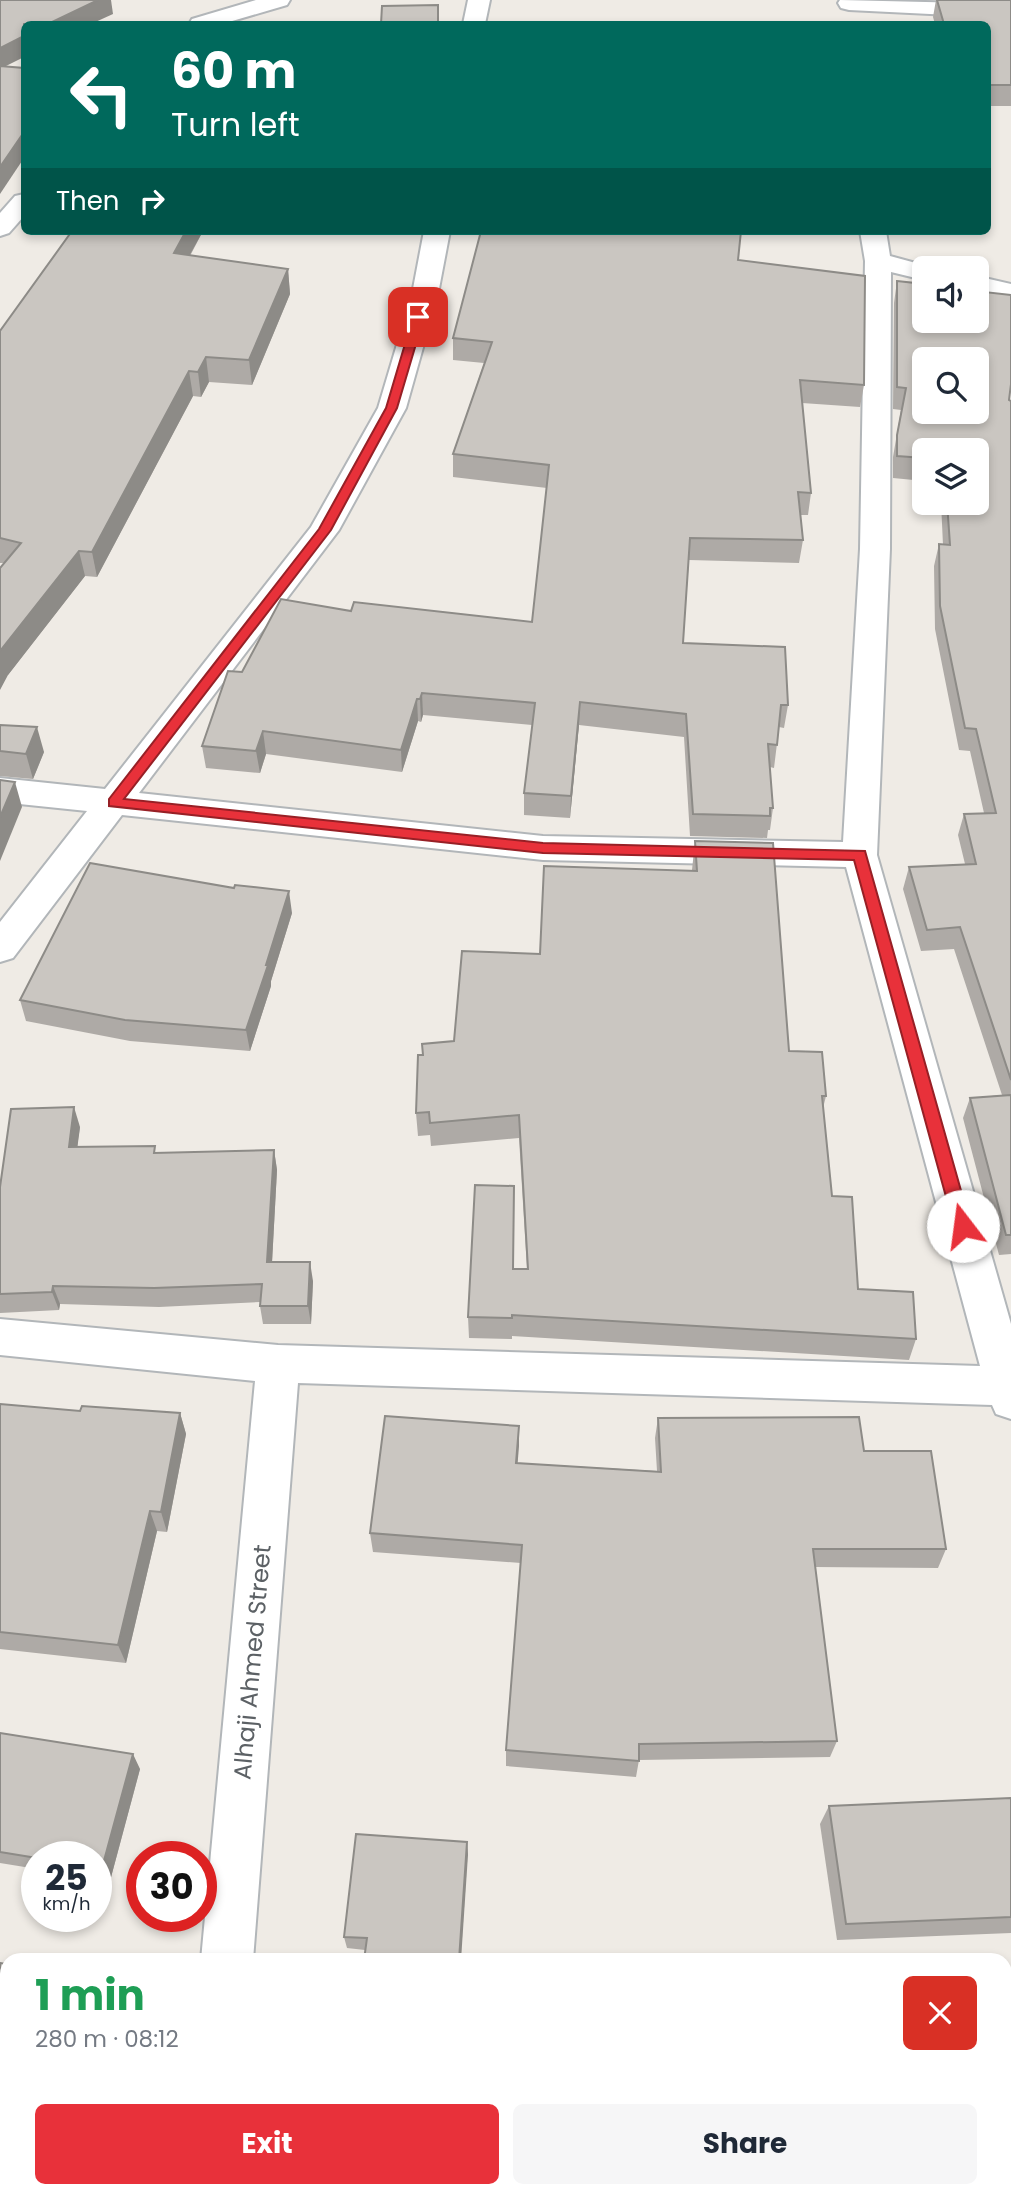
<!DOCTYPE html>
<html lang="en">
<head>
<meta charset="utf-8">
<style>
	body { margin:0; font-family:Poppins,sans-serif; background:#f6f6f7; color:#1f2937; height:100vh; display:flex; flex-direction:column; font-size:26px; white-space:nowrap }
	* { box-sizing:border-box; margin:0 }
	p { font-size:23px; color:#747a83 }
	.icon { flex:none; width:38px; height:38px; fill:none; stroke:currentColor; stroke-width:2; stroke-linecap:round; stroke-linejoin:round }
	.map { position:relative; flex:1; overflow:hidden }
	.sheet { position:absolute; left:0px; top:1953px; width:1012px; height:245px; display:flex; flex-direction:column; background:#fff; border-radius:21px 21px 0 0; box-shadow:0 4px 10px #0003 }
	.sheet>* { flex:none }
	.top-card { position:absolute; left:21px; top:21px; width:970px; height:214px; border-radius:10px; box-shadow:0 4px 10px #0003; background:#00695c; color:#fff; overflow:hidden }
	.controls { position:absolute; left:912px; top:256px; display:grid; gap:14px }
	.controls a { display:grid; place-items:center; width:77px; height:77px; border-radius:10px; background:#fff; box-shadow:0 4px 10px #0003; font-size:35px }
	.speed { position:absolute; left:21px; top:1841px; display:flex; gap:14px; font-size:35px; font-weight:700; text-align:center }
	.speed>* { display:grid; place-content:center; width:91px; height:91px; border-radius:50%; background:#fff; box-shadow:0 4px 10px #0003; line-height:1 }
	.speed small { font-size:18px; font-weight:400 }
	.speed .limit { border:10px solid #d22; background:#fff; color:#111 }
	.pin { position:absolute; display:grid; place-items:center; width:60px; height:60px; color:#fff; margin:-30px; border-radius:14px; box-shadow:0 4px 10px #0006 }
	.me { position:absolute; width:77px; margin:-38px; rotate:345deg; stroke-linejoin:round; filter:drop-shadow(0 0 5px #0008) }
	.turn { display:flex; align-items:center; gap:24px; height:147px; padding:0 35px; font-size:32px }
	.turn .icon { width:91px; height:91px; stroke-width:2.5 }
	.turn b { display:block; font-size:49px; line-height:60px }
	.then { display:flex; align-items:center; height:66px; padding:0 35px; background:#0003; gap:14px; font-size:26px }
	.round { display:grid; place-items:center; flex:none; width:74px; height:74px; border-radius:10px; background:#f6f6f7 }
	.head { display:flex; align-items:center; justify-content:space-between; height:119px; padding:0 35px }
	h1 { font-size:42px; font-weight:700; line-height:52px; color:#1e9e55 }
	.cta { display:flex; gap:14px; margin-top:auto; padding:14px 35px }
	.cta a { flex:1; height:80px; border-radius:10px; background:#e8313a; color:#fff; font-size:28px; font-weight:700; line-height:80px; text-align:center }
	.cta a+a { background:#f6f6f7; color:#1f2937 }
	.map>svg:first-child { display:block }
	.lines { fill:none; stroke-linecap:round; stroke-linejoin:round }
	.minor-casing { stroke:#b2b6b9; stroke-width:4 }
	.minor { fill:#fff; fill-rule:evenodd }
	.wall { fill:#aeaaa6 }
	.shaded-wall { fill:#8d8b87 }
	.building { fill:#cac6c1; stroke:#8d8b87; stroke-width:2; fill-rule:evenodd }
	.route { fill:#e8313a; stroke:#972026; stroke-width:2 }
	.labels { text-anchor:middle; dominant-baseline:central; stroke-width:5; stroke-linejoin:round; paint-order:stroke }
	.near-street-label { font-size:24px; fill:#5c6165; stroke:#fff }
</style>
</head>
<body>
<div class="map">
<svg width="1011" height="2198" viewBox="0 0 1011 2198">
	<rect width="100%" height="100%" fill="#efebe5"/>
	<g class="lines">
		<defs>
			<g id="minor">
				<path d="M256,0H290L287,5L222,24H189L192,19Z"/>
				<path d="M468,0H490L485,24H463Z"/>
				<path d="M840,0L1011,4V18L849,10L841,8L838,3Z"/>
				<path d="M24,194V216L9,233L0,236V213L15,196Z"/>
				<path d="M424,231H450L438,294L406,408L339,530L139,793L543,836L843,842L860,549L865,261L860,231H886L890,256L934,268H924V280L891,272L890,549L877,855L1011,1324V1419L996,1414L992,1405L298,1383L253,1960H201L255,1381L0,1355V1319L278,1345L980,1366L846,867L543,860L122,815L13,958L0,962V922L87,811L0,802V778L105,789L311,527L378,408L412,294Z"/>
				<path d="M976,276L1011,284V300L976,292Z"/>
				<path d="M179,2191H235L234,2198H178Z"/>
			</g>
		</defs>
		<use href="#minor" class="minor-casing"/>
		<use href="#minor" class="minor"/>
	</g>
	<g class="wall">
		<path d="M936,0H1011V106H987V24H935L933,17Z"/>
		<path d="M73,231H203L190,256L288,269L290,294L252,385L209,382L201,397L193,396L97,577L85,576L8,675L4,563H0V331Z"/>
		<path d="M738,260L864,385L860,407L802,403L811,493L808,515H800L803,540L799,563L689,560L683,643L788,705L784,728L779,727L774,768L770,767L773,808L770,830H768L767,838L690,836L684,737L579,725L570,818L524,815V793L532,725L423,715L421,722L418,721L402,772L266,754L260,773L206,768L202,746L242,672L351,611L532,622L547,488L453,477V454L484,363L453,360V338Z"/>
		<path d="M897,281L1009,400L1011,401V1254L999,1255L963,1118L970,1098L1002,1095L954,949L921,951L903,889L909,867L965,864L958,835L964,814L984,813L970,751L959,750L935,629L934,566L939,544L943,545L941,502H976V450H924V481L893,478V457L901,410L893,409L894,303Z"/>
		<path d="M0,725L44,752L33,779L0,776Z"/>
		<path d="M695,841L789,1051L826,1096L823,1108L832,1196L858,1289L916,1339L909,1360L512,1336V1339L469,1338L468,1317L513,1269H527L519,1138L431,1146L430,1135L418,1136L416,1113L422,1055L454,1041L540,954L692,870Z"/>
		<path d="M292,913L271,981V986L250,1051L130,1041L26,1021L20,1000Z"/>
		<path d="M80,1127L77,1147L157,1153L274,1150L277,1170L272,1262L313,1281L311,1324H263L260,1306V1302L159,1307L60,1304L59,1310L0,1313V1187Z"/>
		<path d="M0,1404L80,1411L180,1413L186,1434L167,1532L157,1531L126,1663L0,1649Z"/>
		<path d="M658,1418L864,1451L946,1549L938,1568L815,1567L837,1741L830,1757L639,1760L636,1777L506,1766V1750L521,1563L373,1552L370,1533L519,1426L517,1463L657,1471L655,1438Z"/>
		<path d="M0,1733L140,1769L110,1881L96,1879V1857H37V1869L0,1863Z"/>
		<path d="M1011,1798V1933L837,1940L820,1824L829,1806Z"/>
		<path d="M467,1842L468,1855L365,1950L347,1948L344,1937Z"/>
		<path d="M758,2191H905L906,2198H759Z"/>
	</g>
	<g class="shaded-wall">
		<path d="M98,0H111L113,14L91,24H48Z"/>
		<path d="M24,36V57L0,69V48Z"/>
		<path d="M24,132V158L0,194V167Z"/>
		<path d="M186,231H203L177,278L174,253Z"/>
		<path d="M288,269L290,294L252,385L249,360Z"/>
		<path d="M206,357L209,382L201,397L198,372Z"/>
		<path d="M189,371L193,396L97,577L92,552Z"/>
		<path d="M79,551L85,576L8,675L0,690V651Z"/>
		<path d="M422,693L423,715L421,722L420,699Z"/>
		<path d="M417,699L418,721L402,772L401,750Z"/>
		<path d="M580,702L579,725L570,818L571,796Z"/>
		<path d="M37,727L44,752L33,779L26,754Z"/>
		<path d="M263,731L266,754L260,773L256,751Z"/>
		<path d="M15,782L22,807L0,861V817Z"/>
		<path d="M289,891L292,913L271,981V986L250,1051L246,1030Z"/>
		<path d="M74,1107L80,1127L75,1166L69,1147Z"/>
		<path d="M274,1150L277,1170L271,1281L267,1262Z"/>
		<path d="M310,1262L313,1281L311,1324L308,1306Z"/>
		<path d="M53,1286L60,1304L59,1310L52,1292Z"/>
		<path d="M180,1413L186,1434L167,1532L161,1512Z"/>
		<path d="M519,1426V1446L516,1483V1463Z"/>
		<path d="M150,1511L157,1531L126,1663L118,1645Z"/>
		<path d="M133,1754L140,1769L110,1881L102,1868Z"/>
		<path d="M467,1842L468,1855L461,1960H459Z"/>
		<path d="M32,2191H47L45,2198H30Z"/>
	</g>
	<g class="building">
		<path d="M0,0H98L48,24H24V36L0,48Z"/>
		<path d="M937,0H1011V85H987V24H944Z"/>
		<path d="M438,5V24H381L382,6Z"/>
		<path d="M0,66L24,68V132L0,167Z"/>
		<path d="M72,231H186L174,253L288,269L249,360L206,357L198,372L189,371L92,552L79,551L0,651V568L21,543L0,538V331Z"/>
		<path d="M481,231H504L530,233V231H741L738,260L865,276L864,385L800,380L811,493L798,492L803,540L690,538L683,643L785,647L788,705H781L777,745L768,744L773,808H770V816L693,814L686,714L580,702L571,796L524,793L535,703L422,693L420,699H417L401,750L263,731L256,751L202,746L228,671L242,672L281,599L351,611L354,602L532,622L549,465L453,454L492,342L453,338Z"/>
		<path d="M897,281L924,284V320H976V291L1011,295V384L1009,400L1011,401V1080L960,927L927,930L909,867L976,864L964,814L996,813L976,729L965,728L940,606L939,544L950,545L947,502H976V450H924V458L897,456V435L906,388L897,387ZM924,359H976V411H924Z"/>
		<path d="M0,725L37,727L26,754L0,751Z"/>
		<path d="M0,780L15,782L0,817Z"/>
		<path d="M695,841L773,843L789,1051L822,1052L826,1096H822L832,1196L852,1197L858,1289L913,1292L916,1339L512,1315V1318L468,1317L475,1185L514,1186L513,1269H528L519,1115L430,1123L429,1112L416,1113L418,1055H423L422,1044L454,1041L462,951L540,954L544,866L697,871Z"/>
		<path d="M90,863L234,888L235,885L289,891L266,965H268L246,1030L125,1020L20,1000Z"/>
		<path d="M1011,1095V1235H1006L970,1098Z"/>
		<path d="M74,1107L69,1147L155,1146L154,1153L274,1150L267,1262H310L308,1306H260L262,1284L154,1288L53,1286L52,1292L0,1294V1187L11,1109Z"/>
		<path d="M0,1404L80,1411L82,1406L180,1413L161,1512L150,1511L118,1645L0,1632Z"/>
		<path d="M385,1416L519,1426L516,1463L661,1472L658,1418L859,1417L864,1451H931L946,1549H813L837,1741L639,1744V1761L506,1750L522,1545L370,1533Z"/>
		<path d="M0,1733L133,1754L102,1868L96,1867V1857H37V1858L0,1852Z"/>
		<path d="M1011,1798V1917L846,1924L829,1806Z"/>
		<path d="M356,1834L467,1842L459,1960H364L367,1938L344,1937Z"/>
		<path d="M0,1963L7,1964V2191H32L30,2198H0Z"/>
		<path d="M366,2191H622L621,2198H365Z"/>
		<path d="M765,2191H905L906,2198H766Z"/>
	</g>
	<path class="route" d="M418,313L424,317L397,408L331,530L124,799L543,843L865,851L971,1226L969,1231H957L954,1226L854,860L543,853L109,806V799L319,529L386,408L413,317Z"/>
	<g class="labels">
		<g class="near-street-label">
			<text transform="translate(252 1662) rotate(-85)">Alhaji Ahmed Street</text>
		</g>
	</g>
</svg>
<div class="controls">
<a><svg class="icon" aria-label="sound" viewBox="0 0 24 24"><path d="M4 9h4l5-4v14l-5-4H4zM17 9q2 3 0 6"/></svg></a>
<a><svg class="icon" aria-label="search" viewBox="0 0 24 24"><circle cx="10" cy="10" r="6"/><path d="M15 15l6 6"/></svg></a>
<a><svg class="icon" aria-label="layers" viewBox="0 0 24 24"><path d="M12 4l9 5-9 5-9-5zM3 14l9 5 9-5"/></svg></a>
</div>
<div class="speed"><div>25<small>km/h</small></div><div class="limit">30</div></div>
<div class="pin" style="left:418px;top:317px;background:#d93025"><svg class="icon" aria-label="arrive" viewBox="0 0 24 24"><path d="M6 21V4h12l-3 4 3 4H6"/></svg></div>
<svg class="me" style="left:963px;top:1226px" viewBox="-20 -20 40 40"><circle r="19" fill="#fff"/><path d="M0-13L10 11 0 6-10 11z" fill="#e8313a"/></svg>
<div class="top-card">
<div class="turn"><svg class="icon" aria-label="left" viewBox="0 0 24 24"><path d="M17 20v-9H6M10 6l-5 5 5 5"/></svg><div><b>60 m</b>Turn left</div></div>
<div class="then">Then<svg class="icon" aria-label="right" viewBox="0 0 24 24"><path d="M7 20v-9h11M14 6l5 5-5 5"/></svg></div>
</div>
<section class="sheet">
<div class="head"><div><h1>1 min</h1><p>280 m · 08:12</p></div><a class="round" style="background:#d93025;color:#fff"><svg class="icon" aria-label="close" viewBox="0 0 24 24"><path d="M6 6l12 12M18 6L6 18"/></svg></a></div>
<div class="cta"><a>Exit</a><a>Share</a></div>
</section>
</div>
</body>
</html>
